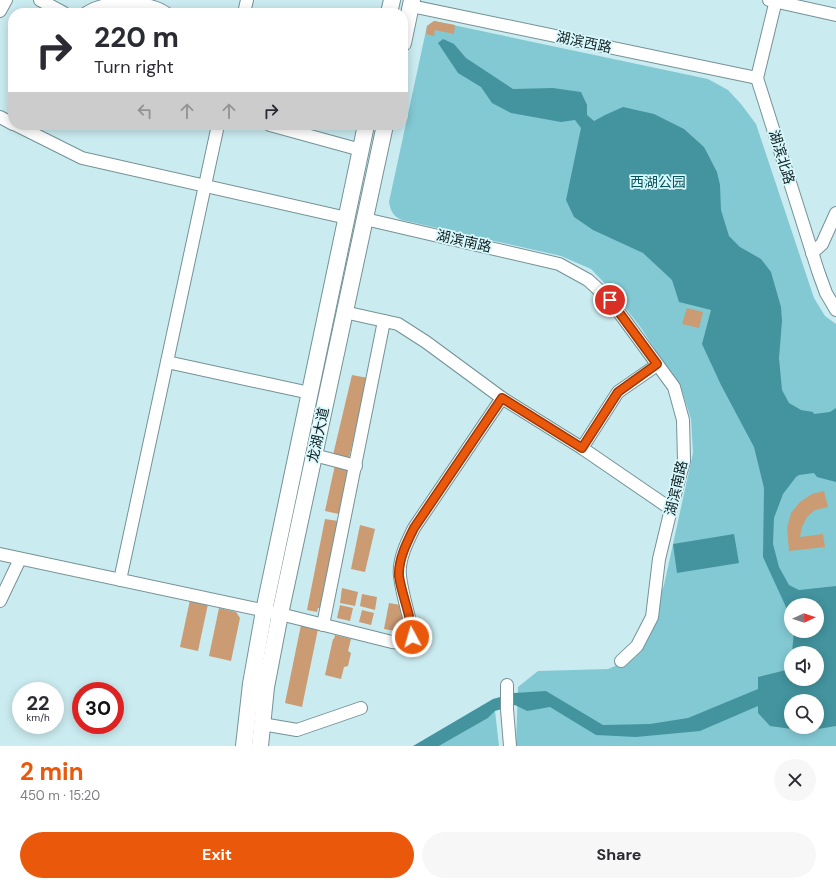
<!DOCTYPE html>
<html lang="en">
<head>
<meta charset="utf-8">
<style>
	body { margin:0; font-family:"DM Sans","Noto Sans SC",sans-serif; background:#f7f7f7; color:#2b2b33; height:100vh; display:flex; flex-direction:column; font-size:15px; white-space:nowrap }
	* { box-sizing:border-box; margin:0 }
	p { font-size:13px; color:#7c7c81 }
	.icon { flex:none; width:22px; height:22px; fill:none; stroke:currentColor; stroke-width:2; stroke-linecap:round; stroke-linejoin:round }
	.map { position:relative; height:746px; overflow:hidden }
	.sheet { display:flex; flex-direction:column; background:#fff; flex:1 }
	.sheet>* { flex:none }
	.guide { position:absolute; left:8px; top:8px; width:400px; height:122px; border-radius:16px; box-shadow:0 2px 10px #0003; background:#fff; color:#2b2b33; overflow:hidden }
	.needle { width:26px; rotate:87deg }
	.tools { position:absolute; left:784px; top:598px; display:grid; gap:8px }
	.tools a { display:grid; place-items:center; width:40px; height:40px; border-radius:50%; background:#fff; box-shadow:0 2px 10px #0003; font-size:20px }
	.speed { position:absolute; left:12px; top:682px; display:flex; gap:8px; font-size:20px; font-weight:700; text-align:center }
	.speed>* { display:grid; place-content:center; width:52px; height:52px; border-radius:50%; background:#fff; box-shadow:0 2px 10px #0003; line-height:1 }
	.speed small { font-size:10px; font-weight:400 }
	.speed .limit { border:6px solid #d22; background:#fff; color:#111 }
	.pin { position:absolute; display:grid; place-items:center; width:34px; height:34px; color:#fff; margin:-17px; border:2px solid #fff; border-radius:50%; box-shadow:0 1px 4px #0007 }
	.me { position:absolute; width:44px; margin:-22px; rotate:354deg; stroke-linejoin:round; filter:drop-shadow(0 0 3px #0008) }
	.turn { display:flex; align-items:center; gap:14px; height:84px; padding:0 20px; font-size:18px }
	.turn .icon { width:52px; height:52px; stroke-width:2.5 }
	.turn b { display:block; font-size:28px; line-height:34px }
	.lanes { display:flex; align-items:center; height:38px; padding:0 20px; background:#0003; justify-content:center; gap:20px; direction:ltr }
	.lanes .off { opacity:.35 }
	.round { display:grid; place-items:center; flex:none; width:42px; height:42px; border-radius:21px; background:#f7f7f7 }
	.headline { display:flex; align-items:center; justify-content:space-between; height:68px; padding:0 20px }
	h1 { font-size:24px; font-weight:700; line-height:30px; color:#ea580c }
	.button { display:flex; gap:8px; margin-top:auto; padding:8px 20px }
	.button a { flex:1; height:46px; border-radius:24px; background:#ea580c; color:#fff; font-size:16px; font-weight:700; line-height:46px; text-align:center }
	.button a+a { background:#f7f7f7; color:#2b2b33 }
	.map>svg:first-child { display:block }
	.green { fill:#83c9d3; fill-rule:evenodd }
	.water { fill:#43949f; fill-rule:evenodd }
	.building { fill:#cb9b73 }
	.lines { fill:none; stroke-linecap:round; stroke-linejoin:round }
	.minor-casing { stroke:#749297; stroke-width:14 }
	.major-casing { stroke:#749297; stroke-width:18 }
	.minor { stroke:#fff; stroke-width:12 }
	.major { stroke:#fff; stroke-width:16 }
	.route-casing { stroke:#983908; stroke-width:10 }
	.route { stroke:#ea580c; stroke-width:7 }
	.labels { text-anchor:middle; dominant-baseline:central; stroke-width:3.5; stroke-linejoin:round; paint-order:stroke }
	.street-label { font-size:14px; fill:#121e20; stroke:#d7f8fd }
	.park-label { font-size:14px; fill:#0b535b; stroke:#d7f8fd }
</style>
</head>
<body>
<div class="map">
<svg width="836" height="746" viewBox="0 0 836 746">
	<rect width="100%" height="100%" fill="#caebf0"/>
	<g class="green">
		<path d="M434,21L708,79L728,90L741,104L756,124L814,298L825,316L836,324V746H516L518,687L538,671L608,669L636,657L664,585L693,453L691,419L682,391L641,328L614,293L591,269L561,256L402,220C393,216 391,212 389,202L427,26ZM791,605H817V631H791ZM791,653H817V679H791ZM791,701H817V727H791Z"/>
		<path d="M495,711L499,746H439L488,718Z"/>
	</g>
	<g class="water">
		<path d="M443,39L454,44L466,58L513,89L553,88L581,92L587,105V115L594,121L605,115L623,107L654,114L684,129L704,147L717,172L720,185L721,210L729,236L740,247L761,259L771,272L781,307L782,321L779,358L782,390L789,403L801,410L813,412L814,414L830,412L836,408V482L817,477L814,473L799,475L796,477L783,494L774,518L773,544L779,567L789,585L799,590L836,586V726L806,731L770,726L758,713V706L700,731L636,737L596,735L550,707L527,711L515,705L495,711L488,718L439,746H413L493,699L514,693L546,691L603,725L650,724L688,718L758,689V677L786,670L791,663V679H817V653H792L794,631H817V605H791V618L763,557L764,488L754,447L721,385L702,344L711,310L679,302L672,280L643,253L593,230L574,217L566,200L581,128L575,120L561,122L511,113L492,103L481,87L458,73L438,43ZM791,701H817V727H791Z"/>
		<path d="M734,534L739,563L677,573L673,544Z"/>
	</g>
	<g class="building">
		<path d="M434,21L455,25L454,34L435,30L434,36L426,34L427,26Z"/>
		<path d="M687,308L703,312L699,328L682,324Z"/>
		<path d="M352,375L368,378L349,458L333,455Z"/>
		<path d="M335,465L349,468L339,514L325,511Z"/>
		<path d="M824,491L828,507L815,510L807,517L802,527L800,537L823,534L825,547L789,551L787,528L791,513L800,502L812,494Z"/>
		<path d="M325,519L338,521L321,608H318L317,612L307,610Z"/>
		<path d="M360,525L375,529L365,572L351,569Z"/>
		<path d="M342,588L358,592L355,606L340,603Z"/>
		<path d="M362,594L377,597L375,610L360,606Z"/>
		<path d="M190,600L208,604L198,651L180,647Z"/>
		<path d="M389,603L406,606L401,632L384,629Z"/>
		<path d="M340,605L353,608L350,621L337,618Z"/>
		<path d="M219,608L236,612L240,618L231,661L209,656Z"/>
		<path d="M362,610L374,613L371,625L359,622Z"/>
		<path d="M301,625L318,629L302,707L285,703Z"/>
		<path d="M335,635L351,639L348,651L351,653L348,666L344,667L341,679L325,675L333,639H334Z"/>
	</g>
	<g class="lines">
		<defs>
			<g id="minor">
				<path d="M40,0L64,13"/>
				<path d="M769,0L836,15"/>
				<path d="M776,0L757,78L818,271L826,293L836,310"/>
				<path d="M411,6L757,78"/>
				<path d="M0,11L6,0"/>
				<path d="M86,13C106,0 147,0 166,13"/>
				<path d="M244,13L247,0"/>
				<path d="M0,117L13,124"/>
				<path d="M16,125L82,158L347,218"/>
				<path d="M270,125L361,150"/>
				<path d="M365,219L559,264L588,280L610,300L674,387L683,420L684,461L671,509L659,559L652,617L637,646L621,661"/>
				<path d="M812,253L822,244L836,213"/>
				<path d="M344,312L398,324L426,342L502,398L582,448L671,509"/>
				<path d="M167,362L310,393"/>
				<path d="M582,448L618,392L657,365"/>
				<path d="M314,455L356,466"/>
				<path d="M0,554L280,614L392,642L402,643L409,641L412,637V632C409,613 402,595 400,576C398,560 407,542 414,528L502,398"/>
				<path d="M120,580L218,125"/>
				<path d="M0,601L20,559"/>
				<path d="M323,625L384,321"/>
				<path d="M507,685V709L510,746"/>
				<path d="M262,724L297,730L361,708"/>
			</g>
			<g id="major">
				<path d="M389,13L392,0"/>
				<path d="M403,43L412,0"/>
				<path d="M244,746L251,684L264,611L366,125"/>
				<path d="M260,746L266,687L280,614L385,125"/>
			</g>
		</defs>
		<use href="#minor" class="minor-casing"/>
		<use href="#major" class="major-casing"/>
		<use href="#minor" class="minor"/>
		<use href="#major" class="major"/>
	</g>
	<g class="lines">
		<defs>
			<path id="route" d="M412,637C412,616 402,597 399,576C398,560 407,542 414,528L502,398L582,448L618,392L657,364L610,300"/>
		</defs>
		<use href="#route" class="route-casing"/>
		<use href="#route" class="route"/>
	</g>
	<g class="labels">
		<g class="street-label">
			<text transform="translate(584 42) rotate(12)">湖滨西路</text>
			<text transform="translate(782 157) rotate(73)">湖滨北路</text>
			<text transform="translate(464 241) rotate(13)">湖滨南路</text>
			<text transform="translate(318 435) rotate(-78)">龙湖大道</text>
			<text transform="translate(676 488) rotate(-77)">湖滨南路</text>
		</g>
		<g class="park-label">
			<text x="658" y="182">西湖公园</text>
		</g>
	</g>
</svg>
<div class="tools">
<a><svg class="needle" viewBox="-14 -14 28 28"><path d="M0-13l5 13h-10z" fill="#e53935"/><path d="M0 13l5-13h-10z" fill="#7c7c81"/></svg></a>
<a><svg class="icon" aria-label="sound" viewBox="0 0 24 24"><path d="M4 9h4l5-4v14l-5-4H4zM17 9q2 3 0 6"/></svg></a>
<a><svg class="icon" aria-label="search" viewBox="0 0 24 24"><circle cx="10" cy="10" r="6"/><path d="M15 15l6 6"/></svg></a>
</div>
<div class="speed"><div>22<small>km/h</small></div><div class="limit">30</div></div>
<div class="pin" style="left:610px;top:300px;background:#d93025"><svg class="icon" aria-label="arrive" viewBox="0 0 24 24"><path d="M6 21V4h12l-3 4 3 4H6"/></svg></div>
<svg class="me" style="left:412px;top:637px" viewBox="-20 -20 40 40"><circle r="17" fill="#ea580c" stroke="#fff" stroke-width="3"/><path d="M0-11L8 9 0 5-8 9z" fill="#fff"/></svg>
<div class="guide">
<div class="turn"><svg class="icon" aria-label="right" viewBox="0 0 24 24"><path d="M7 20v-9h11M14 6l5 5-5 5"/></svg><div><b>220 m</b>Turn right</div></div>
<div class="lanes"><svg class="icon off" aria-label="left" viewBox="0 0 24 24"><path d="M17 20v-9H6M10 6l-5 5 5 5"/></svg><svg class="icon off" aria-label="ahead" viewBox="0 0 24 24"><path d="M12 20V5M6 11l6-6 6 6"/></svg><svg class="icon off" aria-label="ahead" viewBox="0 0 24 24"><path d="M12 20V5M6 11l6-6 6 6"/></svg><svg class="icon" aria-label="right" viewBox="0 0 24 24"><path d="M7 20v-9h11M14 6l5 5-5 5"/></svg></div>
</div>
</div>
<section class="sheet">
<div class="headline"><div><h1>2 min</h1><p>450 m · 15:20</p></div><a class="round"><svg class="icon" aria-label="close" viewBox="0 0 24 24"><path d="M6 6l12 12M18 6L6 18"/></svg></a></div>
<div class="button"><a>Exit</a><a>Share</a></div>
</section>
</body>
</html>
